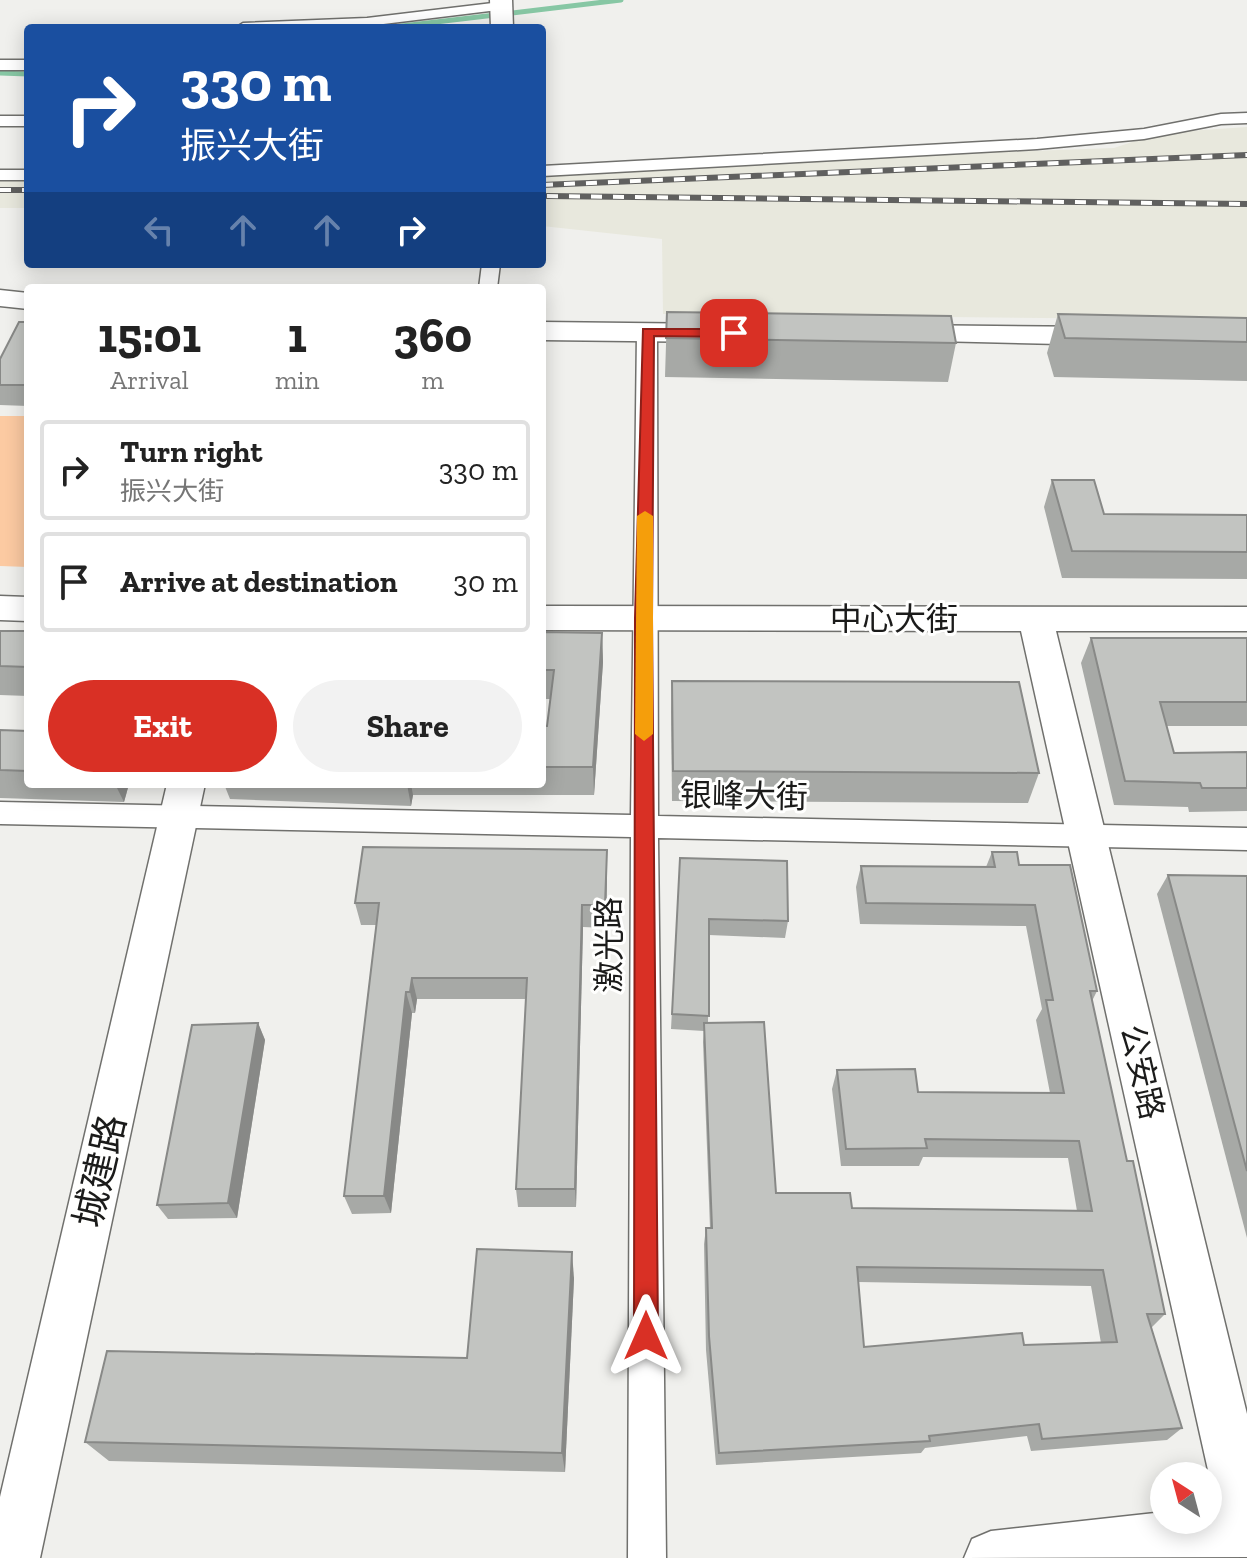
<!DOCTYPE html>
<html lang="en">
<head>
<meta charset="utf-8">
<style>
	body { margin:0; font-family:"Zilla Slab","Noto Sans SC",serif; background:#f2f2f2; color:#222; height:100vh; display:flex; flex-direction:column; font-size:30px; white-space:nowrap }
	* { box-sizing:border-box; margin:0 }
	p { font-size:26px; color:#767676 }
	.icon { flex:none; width:44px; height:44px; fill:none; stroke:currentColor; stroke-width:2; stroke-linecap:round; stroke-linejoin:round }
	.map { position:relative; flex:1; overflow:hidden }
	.panel { position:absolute; left:24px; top:284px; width:522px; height:504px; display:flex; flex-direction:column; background:#fff; border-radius:8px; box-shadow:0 4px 20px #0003 }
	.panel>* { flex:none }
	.guide { position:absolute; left:24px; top:24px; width:522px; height:244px; border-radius:8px; box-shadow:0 4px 20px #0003; background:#1a4fa0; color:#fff; overflow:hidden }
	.needle { width:52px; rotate:324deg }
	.controls { position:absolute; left:1150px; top:1462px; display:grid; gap:16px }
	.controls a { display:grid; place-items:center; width:72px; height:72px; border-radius:50%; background:#fff; box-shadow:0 4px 20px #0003; font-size:40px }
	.pin { position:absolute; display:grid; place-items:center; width:68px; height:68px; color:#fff; margin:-34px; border-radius:16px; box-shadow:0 4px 12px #0006 }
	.me { position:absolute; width:88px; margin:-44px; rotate:0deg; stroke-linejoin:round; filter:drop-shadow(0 0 6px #0008) }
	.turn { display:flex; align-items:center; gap:28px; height:168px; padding:0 24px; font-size:36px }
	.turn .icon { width:104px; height:104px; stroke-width:2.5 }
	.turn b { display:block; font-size:56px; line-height:68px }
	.lanes { display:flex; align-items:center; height:76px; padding:0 24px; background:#0003; justify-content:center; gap:40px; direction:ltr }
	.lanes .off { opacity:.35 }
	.eta { display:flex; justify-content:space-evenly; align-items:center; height:136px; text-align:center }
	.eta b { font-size:48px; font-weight:800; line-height:56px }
	.cta { display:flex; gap:16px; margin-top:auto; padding:16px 24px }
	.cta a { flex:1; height:92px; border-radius:48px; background:#d93025; color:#fff; font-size:32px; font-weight:800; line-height:92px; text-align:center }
	.cta a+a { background:#f2f2f2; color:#222 }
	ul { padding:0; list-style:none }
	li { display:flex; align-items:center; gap:24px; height:100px; margin:0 16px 12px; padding:0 8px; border:4px solid #e0e0e0; border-radius:8px }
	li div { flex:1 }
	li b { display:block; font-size:30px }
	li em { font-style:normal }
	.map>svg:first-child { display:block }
	.built { fill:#e8e8dd }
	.green { fill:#fccaa2 }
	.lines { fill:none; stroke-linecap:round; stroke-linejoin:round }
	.stream { stroke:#87c7a4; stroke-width:5 }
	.street-casing { stroke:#70706d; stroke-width:3 }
	.secondary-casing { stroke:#70706d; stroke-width:3 }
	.street { fill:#fff; fill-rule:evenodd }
	.secondary { fill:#fff; fill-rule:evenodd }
	.rail-casing { stroke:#60605f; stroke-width:6 }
	.rail { stroke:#fffffe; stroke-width:4; stroke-dasharray:11; stroke-linecap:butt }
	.wall { fill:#a7a9a6; fill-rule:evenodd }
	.shaded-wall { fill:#888987 }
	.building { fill:#c2c4c1; stroke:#888987; stroke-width:2; fill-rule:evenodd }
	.route { fill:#d93025; stroke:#8d1f18; stroke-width:2 }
	.slow { fill:#f59e0b }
	.labels { text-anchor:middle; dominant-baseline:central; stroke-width:6; stroke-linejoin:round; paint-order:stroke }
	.street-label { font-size:32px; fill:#1b1b1a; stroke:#fffffe }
	.near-street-label { font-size:38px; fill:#1b1b1a; stroke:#fffffe }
</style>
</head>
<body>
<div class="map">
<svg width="1247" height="1558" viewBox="0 0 1247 1558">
	<rect width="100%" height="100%" fill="#f0f0ed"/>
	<g class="built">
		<path d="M1247,127V320L663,314L662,239L542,226V168L1114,148L1159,133Z"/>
		<rect x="0" y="178" width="28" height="30"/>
	</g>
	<path class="green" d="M0,416H28V567L0,566Z"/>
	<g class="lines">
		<g class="stream">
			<path d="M385,28L621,0"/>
			<path d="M0,73L28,74"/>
		</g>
		<defs>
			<g id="street">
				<path d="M501,2L506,3V9L367,26L235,28L243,23L367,18Z"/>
				<rect x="0" y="60" width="28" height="10"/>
				<path d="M1247,113V123L1221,124L1144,139L1037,149L542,176V166L1037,139L1144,129L1221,114Z"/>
				<rect x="0" y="116" width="28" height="10"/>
				<rect x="0" y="170" width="28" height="10"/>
				<path d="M482,264H500L497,288H479Z"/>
				<path d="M647,326L657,332L658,816L1247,828V850L658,838L666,1558H628L631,837L0,824V802L631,815L637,332Z"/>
			</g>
			<g id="secondary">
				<path d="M490,0H512L513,28H491Z"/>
				<path d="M0,290L28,293V309L0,306Z"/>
				<path d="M542,322L716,324L726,327L730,333L726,339L716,342L542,340Z"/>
				<path d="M902,325L1104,327L1114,330L1118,336L1114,342L1104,345L892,340L888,334L892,328Z"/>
				<path d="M0,596L28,597V621L0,620Z"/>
				<path d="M542,606L1247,607V631H1056L1247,1414V1557L964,1558L972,1539L991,1531L1164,1512V1520H1208V1507L1216,1506L1021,631L542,630Z"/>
				<path d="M167,784H205L40,1558H0V1497Z"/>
			</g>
		</defs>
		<use href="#street" class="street-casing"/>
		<use href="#secondary" class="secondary-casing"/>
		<use href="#street" class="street"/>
		<use href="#secondary" class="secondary"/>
		<defs>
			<g id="rail">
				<path d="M542,185L1247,155"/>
				<path d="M0,190H28"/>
				<path d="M547,196L1247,204"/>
			</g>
		</defs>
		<use href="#rail" class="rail-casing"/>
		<use href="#rail" class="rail"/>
	</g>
	<g class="wall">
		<path d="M667,312L956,343L948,382L665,377Z"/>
		<path d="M1058,314L1247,318V381L1054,377L1047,353Z"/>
		<path d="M28,322V406L0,405V359Z"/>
		<path d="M1052,480L1104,514L1247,515V579L1062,578L1044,507Z"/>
		<path d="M0,631H28V696L0,695Z"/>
		<path d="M542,632L602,633L603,662L594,795H413L411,806L230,799L224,784H542V726H547L550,699H542Z"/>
		<path d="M1091,638H1247V726H1167L1174,753L1247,752V811L1189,812L1188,807L1114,805L1081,663Z"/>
		<path d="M672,681L1039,773L1028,803L672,801L671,711Z"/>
		<path d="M0,730L28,731V784H129L124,802L0,798Z"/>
		<path d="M607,850L606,928L583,927L576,1207H518L516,1189L526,999H417L415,1013H412L391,1213L352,1214L344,1196L376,925H361L355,903Z"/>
		<path d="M992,852L1019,865L1097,991L1092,1001L1127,1161L1165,1314L1151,1328L1182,1428L1167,1440L1031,1451L1027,1436L925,1448L921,1453L716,1465L706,1350L704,1244L706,1228H710L703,1042L704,1031L671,1029L680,858L788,921L785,938L709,935L708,1023L776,1193L852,1208L1077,1211L1068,1158L923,1157L919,1166H841L832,1089L837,1070L918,1092L1050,1093L1036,1020L1042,1009L1026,926L860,924L856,887L861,866L986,867ZM858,1282L1091,1286L1101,1343L864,1347Z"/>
		<path d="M1168,875L1247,876V1238L1157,894Z"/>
		<path d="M258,1023L265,1040L237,1218L168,1219L157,1205Z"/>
		<path d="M574,1278L565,1472L109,1461L85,1442L467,1358Z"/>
	</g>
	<g class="shaded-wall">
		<path d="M602,633L603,662L594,795L593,767Z"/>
		<path d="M115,784H129L124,802Z"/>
		<path d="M407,784H411L413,795L411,806Z"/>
		<path d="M607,850V873L606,928L605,905Z"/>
		<path d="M582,905L583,927L576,1207L575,1189Z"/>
		<path d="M412,978L417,999L415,1013L410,992Z"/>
		<path d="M406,992L412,1013L391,1213L384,1196Z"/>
		<path d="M258,1023L265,1040L237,1218L228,1203Z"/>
		<path d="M572,1252L574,1278L565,1472L562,1453Z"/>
	</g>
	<g class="building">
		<path d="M667,312L951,316L956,343L666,338Z"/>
		<path d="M1058,314L1247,318V342L1065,338Z"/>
		<path d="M19,322H28V385H0V359Z"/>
		<path d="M1052,480H1094L1104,514L1247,515V552L1072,551Z"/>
		<path d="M0,631H28V667L0,666Z"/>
		<path d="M542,632L602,633L593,767H542V726H547L554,670H542Z"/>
		<path d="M1091,638H1247V702H1160L1174,753L1247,752V788H1202L1200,783L1125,781Z"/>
		<path d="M672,681L1019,682L1039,773L673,771Z"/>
		<path d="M0,730L28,731V771L0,770Z"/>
		<path d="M363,847L607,850L605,905H582L575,1189H516L527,978H412L410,992H406L384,1196H344L379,903H355Z"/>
		<path d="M992,852H1017L1019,865H1070L1097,991H1090L1127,1161H1133L1165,1314H1147L1182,1428L1042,1439L1039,1424L929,1436L930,1441L719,1453L709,1336L706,1228H712L704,1023L764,1022L776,1193H850L852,1208L1092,1211L1079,1141L925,1139L927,1148L846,1149L837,1070L915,1069L918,1092L1064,1093L1046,1000H1053L1035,905L866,903L861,866L995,867ZM857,1267L1103,1270L1117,1342L1024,1345L1022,1333L864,1347Z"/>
		<path d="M680,858L787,861L788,921L709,919V1016L672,1014Z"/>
		<path d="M1168,875L1247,876V1171Z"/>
		<path d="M258,1023L228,1203L157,1205L192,1025Z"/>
		<path d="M477,1249L572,1252L562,1453L85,1442L107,1351L467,1358Z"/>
	</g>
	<path class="route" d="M643,329H734L740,333L734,337L654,336L652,618L658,1336L655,1344L646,1348L638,1344L634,1336L635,618Z"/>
	<path class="slow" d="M645,511L653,516V734L644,741L635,734L637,516Z"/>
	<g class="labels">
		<g class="street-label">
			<text x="894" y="619">中心大街</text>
			<text transform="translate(744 796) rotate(1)">银峰大街</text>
			<text transform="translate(609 945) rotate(-90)">激光路</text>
			<text transform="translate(1142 1072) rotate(77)">公安路</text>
		</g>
		<g class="near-street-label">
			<text transform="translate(100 1171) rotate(-77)">城建路</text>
		</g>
	</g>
</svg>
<div class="controls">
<a><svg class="needle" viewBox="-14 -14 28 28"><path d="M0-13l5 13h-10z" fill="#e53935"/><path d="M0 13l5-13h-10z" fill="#767676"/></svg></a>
</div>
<div class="pin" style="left:734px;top:333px;background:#d93025"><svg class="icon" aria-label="arrive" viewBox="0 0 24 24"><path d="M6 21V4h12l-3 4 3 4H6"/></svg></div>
<svg class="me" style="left:646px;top:1336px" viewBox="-20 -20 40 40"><path d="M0-17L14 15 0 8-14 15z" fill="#d93025" stroke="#fff" stroke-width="4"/></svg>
<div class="guide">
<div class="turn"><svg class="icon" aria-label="right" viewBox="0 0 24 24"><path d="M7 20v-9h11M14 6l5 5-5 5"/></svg><div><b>330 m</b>振兴大街</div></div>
<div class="lanes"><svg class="icon off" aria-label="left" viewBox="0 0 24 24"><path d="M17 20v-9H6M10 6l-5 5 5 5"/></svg><svg class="icon off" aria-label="ahead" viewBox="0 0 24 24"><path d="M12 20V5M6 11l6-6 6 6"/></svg><svg class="icon off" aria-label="ahead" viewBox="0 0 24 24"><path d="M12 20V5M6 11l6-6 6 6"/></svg><svg class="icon" aria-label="right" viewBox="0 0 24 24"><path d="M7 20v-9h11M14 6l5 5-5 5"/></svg></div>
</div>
<section class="panel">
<div class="eta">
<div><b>15:01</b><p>Arrival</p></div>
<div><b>1</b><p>min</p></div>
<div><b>360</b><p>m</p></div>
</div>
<ul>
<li><svg class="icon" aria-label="right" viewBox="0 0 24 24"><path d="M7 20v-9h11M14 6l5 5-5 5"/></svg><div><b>Turn right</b><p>振兴大街</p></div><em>330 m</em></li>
<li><svg class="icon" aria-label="arrive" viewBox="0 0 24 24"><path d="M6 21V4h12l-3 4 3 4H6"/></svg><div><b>Arrive at destination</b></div><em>30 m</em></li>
</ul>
<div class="cta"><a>Exit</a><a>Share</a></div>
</section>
</div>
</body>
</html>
